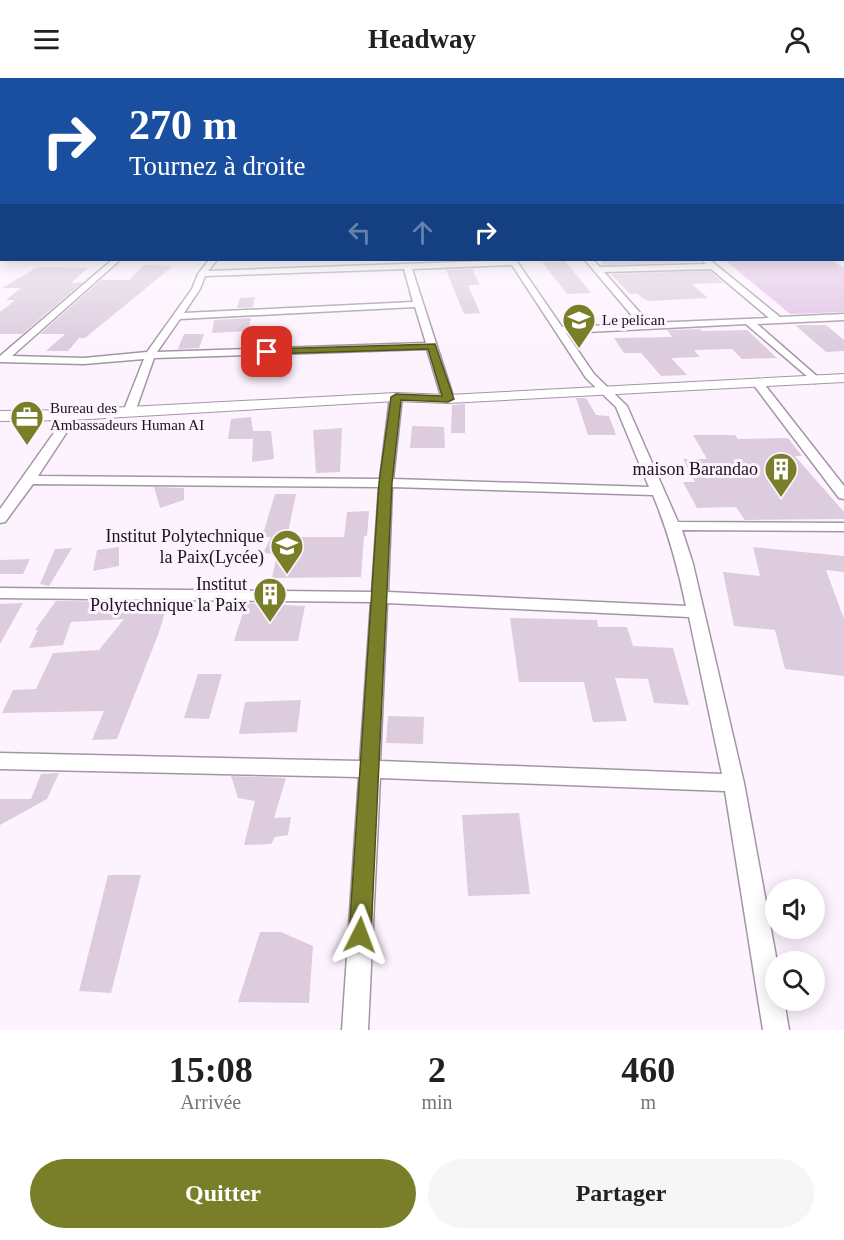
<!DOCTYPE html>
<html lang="fr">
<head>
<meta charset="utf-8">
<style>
	body { margin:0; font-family:Georgia,serif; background:#f6f6f6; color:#202124; height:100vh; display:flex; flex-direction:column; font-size:22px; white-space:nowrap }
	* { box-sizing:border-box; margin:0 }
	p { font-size:20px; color:#757577 }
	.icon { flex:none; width:33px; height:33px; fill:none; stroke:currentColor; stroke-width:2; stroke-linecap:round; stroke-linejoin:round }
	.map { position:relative; height:952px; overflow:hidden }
	.sheet { display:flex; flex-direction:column; background:#fff; flex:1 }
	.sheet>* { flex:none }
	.guide { position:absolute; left:0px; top:0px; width:844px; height:183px; box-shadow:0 3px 15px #0003; background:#1a4fa0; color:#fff; overflow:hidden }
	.controls { position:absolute; left:765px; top:801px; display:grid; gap:12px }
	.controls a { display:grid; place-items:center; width:60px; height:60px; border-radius:50%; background:#fff; box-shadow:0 3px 15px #0003; font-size:30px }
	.pin { position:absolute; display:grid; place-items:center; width:51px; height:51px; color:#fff; margin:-26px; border-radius:12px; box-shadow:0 3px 9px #0006 }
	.me { position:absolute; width:66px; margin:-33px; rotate:3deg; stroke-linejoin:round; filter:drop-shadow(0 0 4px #0008) }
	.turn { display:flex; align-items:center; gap:21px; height:126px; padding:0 30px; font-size:27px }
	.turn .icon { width:78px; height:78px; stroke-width:2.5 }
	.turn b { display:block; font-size:42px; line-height:51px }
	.lanes { display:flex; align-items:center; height:57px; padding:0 30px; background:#0003; justify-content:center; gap:30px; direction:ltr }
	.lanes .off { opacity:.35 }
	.eta { display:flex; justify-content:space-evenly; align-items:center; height:102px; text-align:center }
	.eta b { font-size:36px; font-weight:600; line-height:42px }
	.button { display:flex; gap:12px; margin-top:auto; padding:12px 30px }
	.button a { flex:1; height:69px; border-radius:36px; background:#797f29; color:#fff; font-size:24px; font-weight:600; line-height:69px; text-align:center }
	.button a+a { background:#f6f6f6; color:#202124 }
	header { display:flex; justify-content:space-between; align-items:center; height:78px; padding:0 30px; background:#fff; font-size:27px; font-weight:600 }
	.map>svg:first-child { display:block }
	.green { fill:#e0c1e4 }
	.building { fill:#dcccde }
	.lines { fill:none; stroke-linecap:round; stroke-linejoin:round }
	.minor-casing { stroke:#a495a6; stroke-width:3 }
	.tertiary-casing { stroke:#a495a6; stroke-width:2 }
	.minor { fill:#fff; fill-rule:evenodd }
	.tertiary { fill:#fff; fill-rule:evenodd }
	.route { fill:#797f29; stroke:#4f531b; stroke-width:1.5 }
	.labels { text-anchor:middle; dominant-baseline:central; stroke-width:6; stroke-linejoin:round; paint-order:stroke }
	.far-poi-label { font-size:15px; fill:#1a141a; stroke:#fdf3fe; text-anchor:start }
	.poi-label { font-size:18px; fill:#1a141a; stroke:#fdf3fe; text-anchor:end }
</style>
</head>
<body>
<header><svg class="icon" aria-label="menu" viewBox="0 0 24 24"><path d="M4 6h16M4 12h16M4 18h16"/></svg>Headway<svg class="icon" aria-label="person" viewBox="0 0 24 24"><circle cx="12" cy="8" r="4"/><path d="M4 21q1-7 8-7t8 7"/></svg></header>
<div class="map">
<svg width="844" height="952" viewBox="0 0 844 952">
	<rect width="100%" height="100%" fill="#fdf3fe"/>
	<path class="green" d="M831,182L844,190V234L790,236L725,182Z"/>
	<g class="building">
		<path d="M599,182H696L699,184L603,187Z"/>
		<path d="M565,183L591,215L567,216L542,184Z"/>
		<path d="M144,187L173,188L85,260H79L68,273H46L65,256H40L101,202H129Z"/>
		<path d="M38,189L88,190L71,205L83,204L22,256H0V234L15,222H6L21,210H2Z"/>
		<path d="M472,191L480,207H468L480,235L464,236L446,192Z"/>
		<path d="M710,193L723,205L692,206L708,220L649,223L642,220L638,216H630L611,196Z"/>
		<path d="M255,219L253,229L237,230L240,220Z"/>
		<path d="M251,240L248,253L212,255L214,242Z"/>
		<path d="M795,247H826L844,262V273L826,274Z"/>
		<path d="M700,251L702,253L747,252L777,280L742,281L732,271L694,272L700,279L671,280L687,297L661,298L641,275H624L614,260L672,259L667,252Z"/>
		<path d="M290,252V267L269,268L270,253Z"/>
		<path d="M184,256H204L199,270L178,271Z"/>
		<path d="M576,320H586L596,337L609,338L616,357H588Z"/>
		<path d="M465,326V355H451L452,327Z"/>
		<path d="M251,339L253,353H271L274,381L252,384L253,361H228L231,341Z"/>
		<path d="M412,348L444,349L445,370H410Z"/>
		<path d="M342,350L340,394L316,395L313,352Z"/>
		<path d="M693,357H735L738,361L788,360L802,378H795L844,434V441L745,442L736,429L697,430L683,404H695L683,381H707Z"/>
		<path d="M154,409L184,410V422L160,430Z"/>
		<path d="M275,416H296L287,459H344L347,434L369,433L367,458H364L361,499L272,500L277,476L263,475L271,459H262Z"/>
		<path d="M119,469V488L93,493L97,472Z"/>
		<path d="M753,469L844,478V494L826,492L844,541V598L785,591L775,552L734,548L723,494L760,498Z"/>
		<path d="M72,470L49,508L40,506L55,471Z"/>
		<path d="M30,481L23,496H0V482Z"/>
		<path d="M56,523L155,524L153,530L166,531L158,557L117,661L92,662L104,633L2,635L13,612L36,611L53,575L99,572L124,541L71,544L63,567L29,570L38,552H35Z"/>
		<path d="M23,525L0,566V526Z"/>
		<path d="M246,525L305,528L298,563H234Z"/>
		<path d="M510,540L597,542L598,549H627L633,568L673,570L689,627L654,625L648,601L615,600L627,643L593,644L584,604H519Z"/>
		<path d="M198,596H222L209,641L184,640Z"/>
		<path d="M301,622L297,654L239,656L245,624Z"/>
		<path d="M388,638L424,639L423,666L386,665Z"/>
		<path d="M59,695L47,721L0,747V721H31L41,696Z"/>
		<path d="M231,698L286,700L274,740L291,739L288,757L275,759L271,766L244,767L255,723L238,720Z"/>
		<path d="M519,735L530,816L468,818L462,737Z"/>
		<path d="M108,797H141L111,915L79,913Z"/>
		<path d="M260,854H281L313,868L309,925L238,924Z"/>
	</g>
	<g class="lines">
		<defs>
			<g id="minor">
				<rect x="843" y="140" width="1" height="4"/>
				<path d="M0,175H2L0,180Z"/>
				<path d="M112,182H120L12,278L84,280L147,274L192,211L198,196L209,182H217L208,193L516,182L562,249L639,246L585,182H593L600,189L706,186L702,182H710L780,239L844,236V242L757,246L819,300V304L815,305L746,246L566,255L594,296L627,328L678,444L844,445V453L682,452L693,486L744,705L777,884L776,922H784L789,952H763L725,713L380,700L368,952H342L359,699L0,691V675L360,683L371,524L0,520V510L372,514L379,409L33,406L5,444L0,445V431L68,335H76L78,337L38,398L380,401L390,319L396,316L402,319L393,401L649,409L616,329L586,300L512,187L412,191L454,321L448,324L442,321L427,271L154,280L135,334L129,337L123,334L144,281L84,286L0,284V278ZM404,191L413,224L184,235L200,211L205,198ZM711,191L769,240L649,245L604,194ZM415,229L426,265L157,274L180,241ZM392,409L653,417C668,453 678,490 686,528L388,514ZM387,525L689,539L722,696L380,683Z"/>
				<path d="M757,301L761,302L844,408V421L839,420L753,306L752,304Z"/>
			</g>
			<path id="tertiary" d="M844,296V304L448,325L396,323L72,342L0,343V333L72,332L396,315L448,317Z"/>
		</defs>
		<use href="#minor" class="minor-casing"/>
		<use href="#tertiary" class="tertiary-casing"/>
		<use href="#minor" class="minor"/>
		<use href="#tertiary" class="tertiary"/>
	</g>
	<linearGradient id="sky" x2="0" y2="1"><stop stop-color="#95a9d7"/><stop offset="0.5" stop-color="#fefaff"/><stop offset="1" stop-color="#fefaff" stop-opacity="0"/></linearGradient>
	<rect width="844" height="268" fill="url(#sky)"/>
	<path class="route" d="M435,266L454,321L448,324L401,322L392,405L371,857L368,865L360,868L353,865L349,857L379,405L391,319L396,316L442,318L428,271L267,276L263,274L267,271Z"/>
	<defs>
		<symbol id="school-pin" viewBox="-11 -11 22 30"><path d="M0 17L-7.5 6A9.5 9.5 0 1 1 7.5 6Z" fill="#797f29" stroke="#fdf3fe"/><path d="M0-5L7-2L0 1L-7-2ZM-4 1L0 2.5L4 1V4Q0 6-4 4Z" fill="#fff"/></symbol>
		<symbol id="office-pin" viewBox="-11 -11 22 30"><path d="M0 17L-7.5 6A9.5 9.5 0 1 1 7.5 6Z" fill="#797f29" stroke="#fdf3fe"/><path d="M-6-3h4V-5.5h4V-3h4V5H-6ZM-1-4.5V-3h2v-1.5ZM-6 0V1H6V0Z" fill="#fff"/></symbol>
		<symbol id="building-pin" viewBox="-11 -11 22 30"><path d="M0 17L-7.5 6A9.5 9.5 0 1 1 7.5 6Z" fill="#797f29" stroke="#fdf3fe"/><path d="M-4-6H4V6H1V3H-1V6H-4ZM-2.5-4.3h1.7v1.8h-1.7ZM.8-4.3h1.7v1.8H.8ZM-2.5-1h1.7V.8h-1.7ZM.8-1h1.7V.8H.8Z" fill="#fff"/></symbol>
	</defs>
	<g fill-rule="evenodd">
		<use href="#school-pin" x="560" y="223" width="38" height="52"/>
		<use href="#office-pin" x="8" y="320" width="38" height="52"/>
		<use href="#building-pin" x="762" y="372" width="38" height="52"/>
		<use href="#school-pin" x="268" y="449" width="38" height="52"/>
		<use href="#building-pin" x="251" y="497" width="38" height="52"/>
	</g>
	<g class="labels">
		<g class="far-poi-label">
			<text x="602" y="242">Le pelican</text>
			<text x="50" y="330">Bureau des<tspan x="50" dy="17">Ambassadeurs Human AI</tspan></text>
		</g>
		<g class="poi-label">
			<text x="758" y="391">maison Barandao</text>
			<text x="264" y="458">Institut Polytechnique<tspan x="264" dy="21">la Paix(Lycée)</tspan></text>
			<text x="247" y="506">Institut<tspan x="247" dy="21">Polytechnique la Paix</tspan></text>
		</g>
	</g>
</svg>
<div class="controls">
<a><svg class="icon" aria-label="sound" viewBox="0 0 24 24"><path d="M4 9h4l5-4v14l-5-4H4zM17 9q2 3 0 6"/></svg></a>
<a><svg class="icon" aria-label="search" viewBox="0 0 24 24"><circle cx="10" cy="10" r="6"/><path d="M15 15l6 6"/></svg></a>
</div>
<div class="pin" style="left:267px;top:274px;background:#d93025"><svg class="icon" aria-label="arrive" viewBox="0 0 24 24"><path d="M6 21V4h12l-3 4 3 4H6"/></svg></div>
<svg class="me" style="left:360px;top:857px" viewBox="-20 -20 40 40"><path d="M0-17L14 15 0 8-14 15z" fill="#797f29" stroke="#fff" stroke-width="4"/></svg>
<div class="guide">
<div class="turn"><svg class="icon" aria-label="right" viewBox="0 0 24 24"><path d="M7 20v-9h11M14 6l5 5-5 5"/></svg><div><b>270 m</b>Tournez à droite</div></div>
<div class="lanes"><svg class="icon off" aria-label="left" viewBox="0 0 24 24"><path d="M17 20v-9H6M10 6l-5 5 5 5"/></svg><svg class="icon off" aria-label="ahead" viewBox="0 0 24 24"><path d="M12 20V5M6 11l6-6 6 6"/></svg><svg class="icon" aria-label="right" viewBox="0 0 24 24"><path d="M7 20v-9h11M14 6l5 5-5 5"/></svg></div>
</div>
</div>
<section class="sheet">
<div class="eta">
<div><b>15:08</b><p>Arrivée</p></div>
<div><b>2</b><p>min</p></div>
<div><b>460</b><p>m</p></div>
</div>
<div class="button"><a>Quitter</a><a>Partager</a></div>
</section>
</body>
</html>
